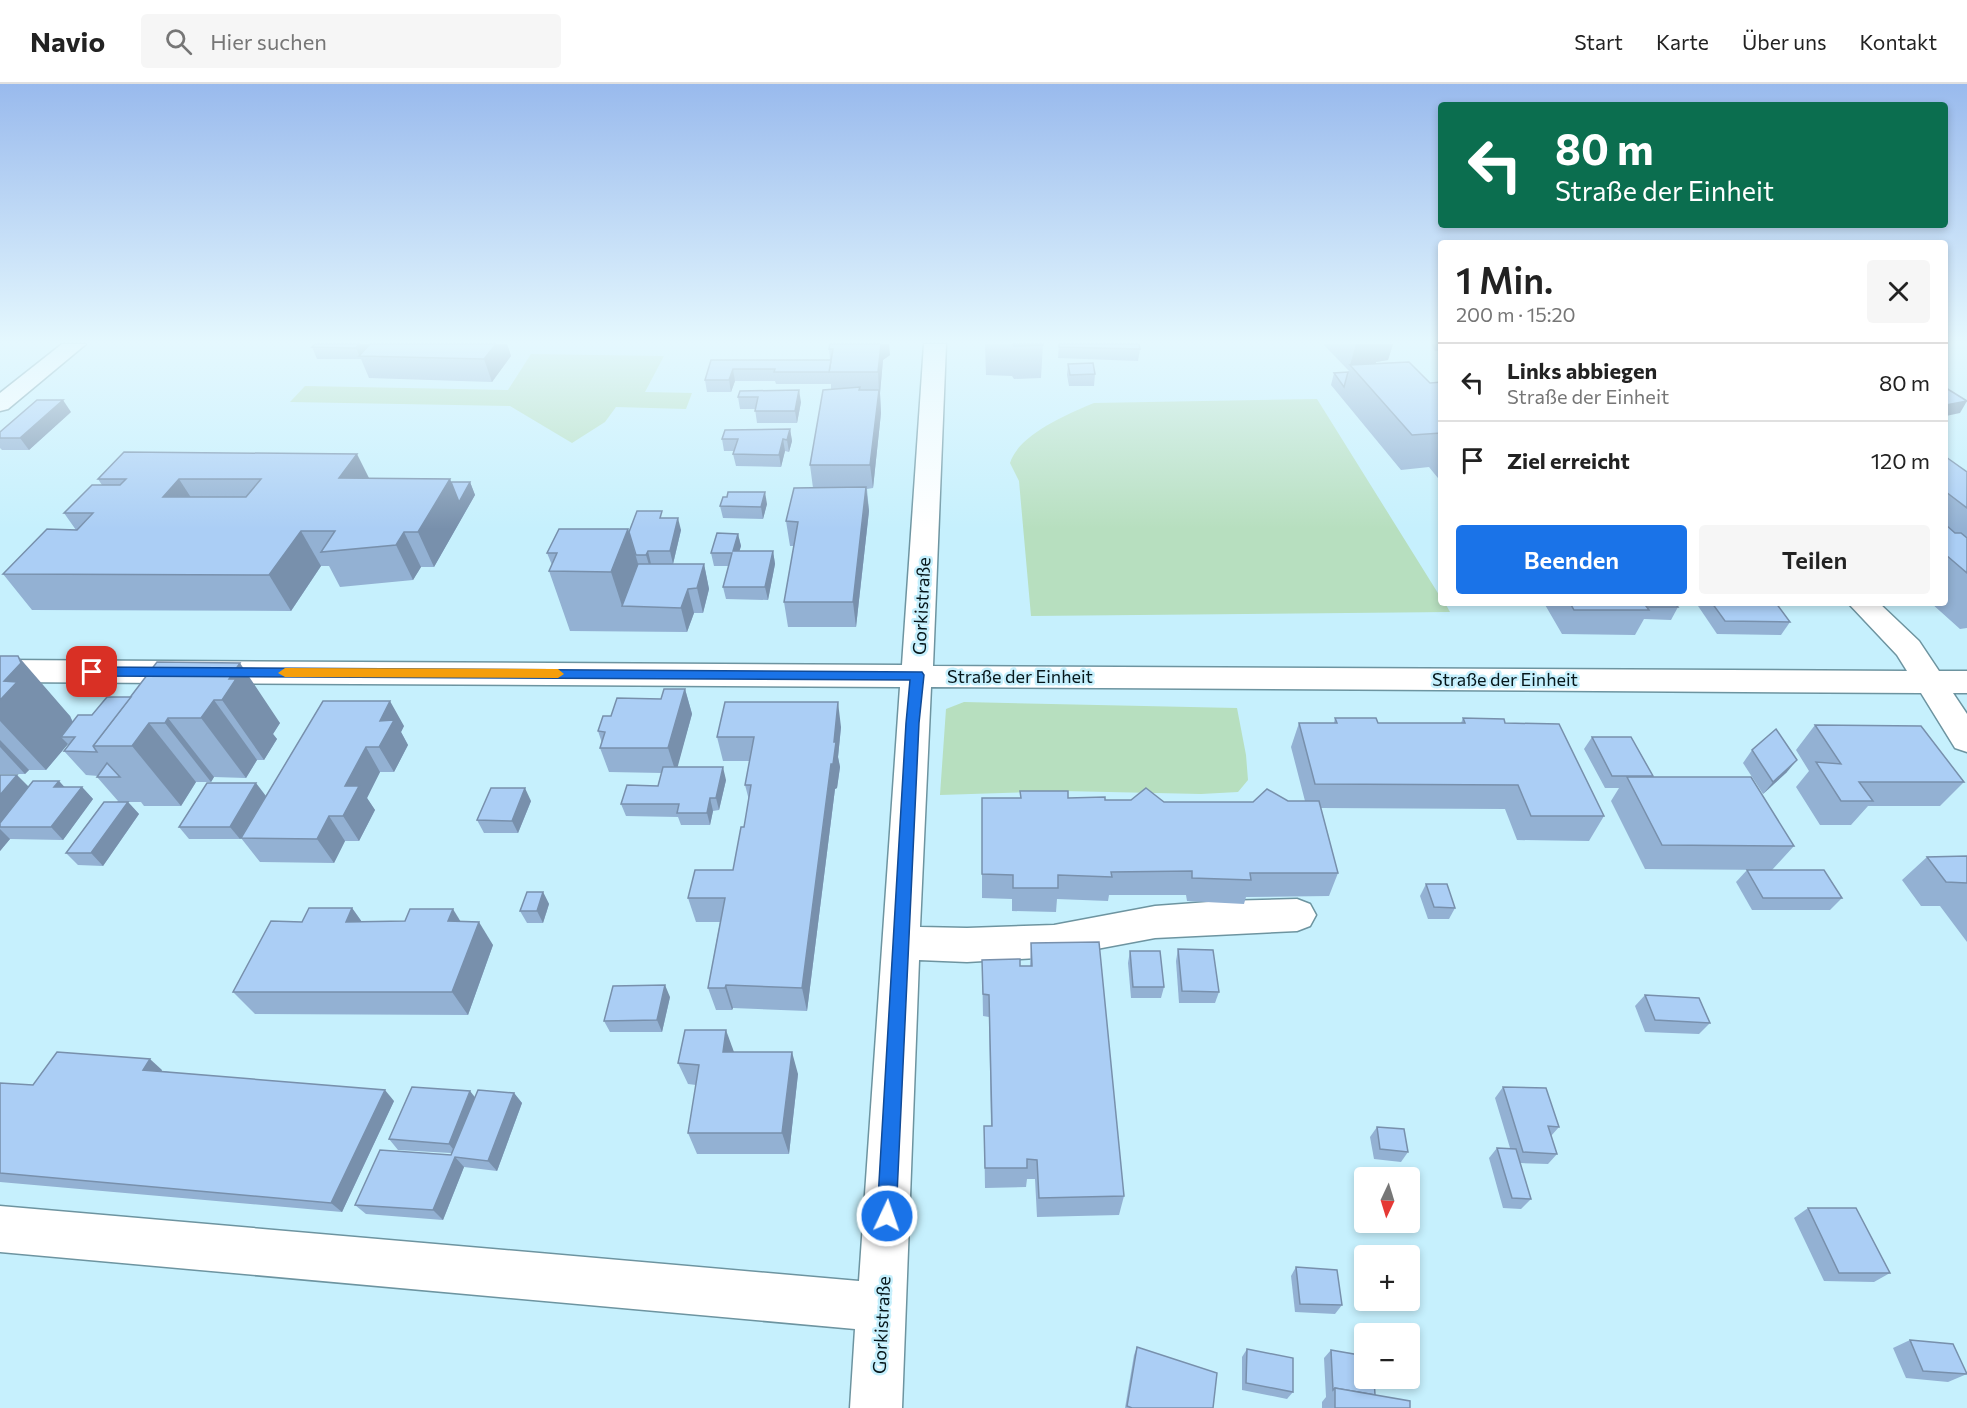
<!DOCTYPE html>
<html lang="de">
<head>
<meta charset="utf-8">
<style>
	body { margin:0; font-family:Commissioner,sans-serif; background:#f6f6f6; color:#222; height:100vh; display:flex; flex-direction:column; font-size:22px; white-space:nowrap }
	* { box-sizing:border-box; margin:0 }
	p { font-size:20px; color:#767676 }
	.icon { flex:none; width:33px; height:33px; fill:none; stroke:currentColor; stroke-width:2; stroke-linecap:round; stroke-linejoin:round }
	.map { position:relative; flex:1; overflow:hidden }
	.drawer { position:absolute; left:1438px; top:156px; width:510px; height:366px; display:flex; flex-direction:column; background:#fff; border-radius:6px; box-shadow:0 3px 9px #0003 }
	.drawer>* { flex:none }
	.top-card { position:absolute; left:1438px; top:18px; width:510px; height:126px; border-radius:6px; box-shadow:0 3px 9px #0003; background:#0b6e4f; color:#fff; overflow:hidden }
	.needle { width:39px; rotate:184deg }
	.controls { position:absolute; left:1354px; top:1083px; display:grid; gap:12px }
	.controls a { display:grid; place-items:center; width:66px; height:66px; border-radius:6px; background:#fff; box-shadow:0 3px 9px #0003; font-size:30px }
	.pin { position:absolute; display:grid; place-items:center; width:51px; height:51px; color:#fff; margin:-26px; border-radius:12px; box-shadow:0 3px 9px #0006 }
	.me { position:absolute; width:66px; margin:-33px; rotate:3deg; stroke-linejoin:round; filter:drop-shadow(0 0 4px #0008) }
	.turn { display:flex; align-items:center; gap:21px; height:126px; padding:0 18px; font-size:27px }
	.turn .icon { width:78px; height:78px; stroke-width:2.5 }
	.turn b { display:block; font-size:42px; line-height:51px }
	.round { display:grid; place-items:center; flex:none; width:63px; height:63px; border-radius:6px; background:#f6f6f6 }
	.overview { display:flex; align-items:center; justify-content:space-between; height:102px; padding:0 18px }
	h1 { font-size:36px; font-weight:600; line-height:45px }
	.primary-button { display:flex; gap:12px; margin-top:auto; padding:12px 18px }
	.primary-button a { flex:1; height:69px; border-radius:6px; background:#1a73e8; color:#fff; font-size:24px; font-weight:600; line-height:69px; text-align:center }
	.primary-button a+a { background:#f6f6f6; color:#222 }
	ul { padding:0; list-style:none }
	li { display:flex; align-items:center; gap:18px; height:78px; padding:0 18px; border-top:2px solid #e0e0e0 }
	li div { flex:1 }
	li b { display:block; font-size:22px }
	li em { font-style:normal }
	header { display:flex; align-items:center; gap:36px; box-sizing:border-box; height:84px; padding:0 30px; background:#fff; border-bottom:2px solid #e0e0e0 }
	header strong { font-size:28px }
	nav { display:flex; gap:33px; margin-inline-start:auto; font-size:21px }
	.search { width:420px; height:54px; background:#f6f6f6; display:flex; align-items:center; gap:15px; box-sizing:border-box; padding:0 21px; border-radius:6px; color:#767676; font-size:22px }
	.map>svg:first-child { display:block }
	.green { fill:#b7dfbf }
	.lines { fill:none; stroke-linecap:round; stroke-linejoin:round }
	.minor-casing { stroke:#6d94a0; stroke-width:3 }
	.minor { fill:#fff; fill-rule:evenodd }
	.wall { fill:#93b1d3 }
	.shaded-wall { fill:#7890ac }
	.building { fill:#abcef5; stroke:#7890ac; stroke-width:1.5; fill-rule:evenodd }
	.route { fill:#1a73e8; stroke:#114b97; stroke-width:1.5 }
	.slow { fill:#f59e0b }
	.labels { text-anchor:middle; dominant-baseline:central; stroke-width:5; stroke-linejoin:round; paint-order:stroke }
	.street-label { font-size:18px; fill:#06161a; stroke:#c6f0fd }
</style>
</head>
<body>
<header>
<strong>Navio</strong>
<div class="search"><svg class="icon" aria-label="search" viewBox="0 0 24 24"><circle cx="10" cy="10" r="6"/><path d="M15 15l6 6"/></svg>Hier suchen</div>
<nav><a>Start</a><a>Karte</a><a>Über uns</a><a>Kontakt</a></nav>
</header>
<div class="map">
<svg width="1967" height="1324" viewBox="0 0 1967 1324">
	<rect width="100%" height="100%" fill="#c6f0fd"/>
	<g class="green">
		<path d="M531,270L664,272L645,308L692,309L686,325L616,323L605,338L572,359L510,322L290,318L305,302L508,306Z"/>
		<path d="M1317,315L1441,514L1442,519H1445L1450,528L1031,532L1019,397L1010,379C1019,350 1068,330 1094,319Z"/>
		<path d="M964,618L1237,624L1246,671L1248,696L1238,708L1201,710L1062,707L940,711L946,625Z"/>
	</g>
	<g class="lines">
		<defs>
			<g id="minor">
				<path d="M62,260H86L8,325L0,327V309Z"/>
				<path d="M924,260H946L933,582L1907,587L1897,571L1848,519H1879L1919,557L1939,587H1967V609H1953L1967,630V668L1955,664L1921,609L931,603L920,843L967,844L1054,841L1155,822L1222,817L1297,815L1310,820L1316,831L1310,842L1297,847L1155,854L1054,873L967,878L919,876L902,1324H850L855,1245L0,1168V1122L859,1197L900,603L0,598V576L902,581Z"/>
			</g>
		</defs>
		<use href="#minor" class="minor-casing"/>
		<use href="#minor" class="minor"/>
	</g>
	<g class="wall">
		<path d="M315,260H507L511,272L492,298L369,294L361,275H317L312,263Z"/>
		<path d="M830,260L890,271L883,276L880,309L881,329L873,404L867,405L869,427L856,543H788L784,518L794,462H790L786,437L813,404L810,381L831,306V300H776L775,297H735L731,308H707L705,296L711,276H830L829,265Z"/>
		<path d="M985,260H1043L1041,294L1014,295L1012,292L986,291Z"/>
		<path d="M1059,260L1140,265L1138,277L1058,274Z"/>
		<path d="M1323,260H1393L1388,276L1376,278V280L1430,299L1442,298V399L1429,383L1401,386L1331,301L1334,289L1348,288L1349,287Z"/>
		<path d="M1431,260H1442V267H1435Z"/>
		<path d="M1068,280L1095,290L1094,302H1069L1067,291Z"/>
		<path d="M740,307L801,318L797,339H757L755,325H740L738,313Z"/>
		<path d="M71,328L29,366H2L0,364V348Z"/>
		<path d="M790,345L792,357L789,368L785,367L781,383L736,382L733,370L734,367H724L722,355Z"/>
		<path d="M1946,373L1967,388V544L1960,545L1931,519H1946Z"/>
		<path d="M369,394L450,395L451,398H470L475,411L434,483H421L413,496L340,503L329,482H321L291,527L32,526L3,490L76,446L64,429L102,401L98,395Z"/>
		<path d="M767,420L763,435L723,434L720,422Z"/>
		<path d="M664,434L681,446L673,480H704L709,505L703,529H694L687,548L570,547L549,487L552,481L547,469L628,445L629,448Z"/>
		<path d="M738,450L741,462L739,467H773L775,480L768,516L726,515L723,503L729,482H714L711,469Z"/>
		<path d="M1544,519H1675L1678,523L1671,536L1644,535L1635,551L1562,550Z"/>
		<path d="M1696,519H1776L1790,538L1781,551L1717,550Z"/>
		<path d="M0,572L70,632L73,638L92,631L131,613L157,578L280,639L273,650L277,655L264,676H257L246,694L214,693L211,698H196L181,722H144L141,718H128L139,730L103,782L78,781L66,769L118,717L97,693L98,692L86,691L64,667L68,661V660L46,686H29L25,690H0Z"/>
		<path d="M685,605L692,630L677,683L726,696L719,726L713,727L710,741H681L678,733L626,732L621,720L658,702L662,689L609,688L600,664L602,659L598,647L611,632L661,615Z"/>
		<path d="M323,617L404,642L401,648L408,661L394,688H380L367,714L375,726L359,757H345L334,779L260,778L241,754Z"/>
		<path d="M1335,634L1378,639H1461L1463,634L1505,639L1604,732L1589,757L1517,756L1505,725L1321,724L1338,789L1329,812L1246,813L1244,820L1187,817L1186,811H1109L1108,817L1057,815L1056,828L1012,827V815L982,814V714H1068L1105,716L1164,718H1253L1305,717L1291,663L1299,639H1334Z"/>
		<path d="M1815,641L1964,698L1940,722H1868L1851,741H1820L1796,703L1809,687L1796,666Z"/>
		<path d="M841,643L838,673L840,683L837,704L835,705L807,927L733,924L732,926H716L708,904L720,838H696L688,814L733,786L744,743L749,716L745,701L750,677H723L717,653Z"/>
		<path d="M1592,653L1653,692L1652,693L1794,762L1772,786L1645,785L1611,717L1619,704H1605L1584,665Z"/>
		<path d="M1752,666L1787,688L1763,710L1743,679Z"/>
		<path d="M0,691L29,703L59,697L64,703H82L93,715L63,756L10,755L0,767Z"/>
		<path d="M266,712L240,755H189L179,743Z"/>
		<path d="M531,717L518,749H484L477,736Z"/>
		<path d="M1967,772V858L1940,822H1921L1902,796L1927,773Z"/>
		<path d="M1747,786L1842,814L1830,826H1752L1736,798Z"/>
		<path d="M1426,800L1455,824L1449,835H1428L1420,812Z"/>
		<path d="M543,808L549,820L543,839H527L520,827Z"/>
		<path d="M352,824L362,838H460L493,861L468,931L255,930L233,908L302,838Z"/>
		<path d="M1031,859L1124,1112L1119,1131L1037,1133L1035,1095H1027L1026,1103L985,1104L984,1042H991L989,933L983,932L982,876L1020,882H1030Z"/>
		<path d="M1178,865L1219,908L1215,919H1179L1176,877Z"/>
		<path d="M1130,867L1164,903L1161,914H1131L1128,879Z"/>
		<path d="M1645,911L1710,939L1699,950L1645,948L1635,922Z"/>
		<path d="M670,913L662,948H610L604,937Z"/>
		<path d="M734,968L798,990L789,1070H697L688,1049L696,1001L688,1000L678,979Z"/>
		<path d="M162,986V987L394,1017L342,1128L0,1098V999L33,1001Z"/>
		<path d="M1503,1003L1559,1043L1551,1052L1557,1070L1548,1080L1520,1079L1531,1115L1521,1125L1503,1124L1489,1074L1497,1064H1510L1495,1014Z"/>
		<path d="M514,1009L522,1019L497,1087L464,1083L443,1136L366,1130L355,1121L451,1071V1069L398,1066L389,1055L475,1013Z"/>
		<path d="M1377,1043L1408,1068L1401,1078L1374,1075L1370,1053Z"/>
		<path d="M1808,1124L1890,1189L1874,1198L1824,1197L1794,1134Z"/>
		<path d="M1296,1183L1342,1221L1335,1230L1295,1228L1291,1192Z"/>
		<path d="M1910,1256L1967,1290L1948,1298L1906,1294L1893,1264Z"/>
		<path d="M1137,1263L1213,1324H1125L1134,1271Z"/>
		<path d="M1247,1265L1293,1308L1287,1315L1242,1306V1273Z"/>
		<path d="M1331,1266L1375,1311L1410,1324H1322V1318L1326,1313L1324,1274Z"/>
	</g>
	<g class="shaded-wall">
		<path d="M359,260H374L359,272L361,275L356,264Z"/>
		<path d="M496,260H507L511,272L492,298L484,275Z"/>
		<path d="M881,260H889L890,271L883,276L880,309L881,329L873,404L870,381L879,308L878,288Z"/>
		<path d="M1356,260H1393L1388,276L1376,278L1374,284L1350,281Z"/>
		<path d="M733,285L735,297L731,308L729,296Z"/>
		<path d="M799,306L801,318L797,339L795,327Z"/>
		<path d="M63,316L71,328L29,366L20,354Z"/>
		<path d="M1967,317L1960,329L1946,332V321Z"/>
		<path d="M790,345L792,357L789,368L787,356Z"/>
		<path d="M783,355L785,367L781,383L779,371Z"/>
		<path d="M357,370L374,404L339,394Z"/>
		<path d="M179,395L201,429L163,413Z"/>
		<path d="M450,395L459,418L470,398L475,411L434,483L418,448Z"/>
		<path d="M866,403L869,427L856,543L853,518Z"/>
		<path d="M765,408L767,420L763,435L761,423Z"/>
		<path d="M678,434L681,446L673,480L670,467Z"/>
		<path d="M628,445L645,504L622,522L611,488Z"/>
		<path d="M301,447L321,482L291,527L269,491Z"/>
		<path d="M404,448L421,483L413,496L396,461Z"/>
		<path d="M738,450L741,462L736,479L733,467Z"/>
		<path d="M648,467L651,480L650,484L646,471Z"/>
		<path d="M773,467L775,480L768,516L765,503Z"/>
		<path d="M704,480L709,505L703,529L697,504Z"/>
		<path d="M688,505L694,529L687,548L681,524Z"/>
		<path d="M18,572L70,632L73,639L61,653L68,660L46,686L0,637V616L4,597Z"/>
		<path d="M240,579L280,639L273,650L277,655L264,676L222,616L229,595Z"/>
		<path d="M685,605L692,630L676,689L668,664Z"/>
		<path d="M214,616L257,676L246,694L201,634Z"/>
		<path d="M390,617L404,642L401,648L408,661L394,688L379,663L380,637Z"/>
		<path d="M838,618L841,643L838,673L840,683L837,704L835,705L807,927L802,904L834,658Z"/>
		<path d="M168,634L214,693L211,698L165,639Z"/>
		<path d="M149,639L196,698L181,722L132,662Z"/>
		<path d="M0,656L29,686L25,690L0,663Z"/>
		<path d="M366,663L380,688L367,714L375,726L359,757L343,732L345,702Z"/>
		<path d="M1797,676L1787,688L1763,710L1773,698Z"/>
		<path d="M723,683L726,696L719,726L716,714Z"/>
		<path d="M17,691L41,715L0,743V711Z"/>
		<path d="M59,697L71,710L54,703Z"/>
		<path d="M256,699L266,712L240,755L230,743Z"/>
		<path d="M82,703L93,715L63,756L51,743Z"/>
		<path d="M525,704L531,717L518,749L512,737Z"/>
		<path d="M710,714L713,727L710,741L707,729Z"/>
		<path d="M128,718L139,730L103,782L91,769Z"/>
		<path d="M329,732L345,757L334,779L317,755Z"/>
		<path d="M0,745L10,755L0,767Z"/>
		<path d="M543,808L549,820L543,839L537,827Z"/>
		<path d="M352,824L369,848L346,838Z"/>
		<path d="M453,825L467,848L448,837Z"/>
		<path d="M479,838L493,861L468,931L452,908Z"/>
		<path d="M665,901L670,913L662,948L657,936Z"/>
		<path d="M726,901L733,924L732,926L725,904Z"/>
		<path d="M726,946L734,968H723Z"/>
		<path d="M792,968L798,990L789,1070L782,1049Z"/>
		<path d="M150,975L162,986L156,996L143,986Z"/>
		<path d="M385,1006L394,1017L342,1128L331,1119Z"/>
		<path d="M470,1007L478,1017L457,1070L449,1060Z"/>
		<path d="M514,1009L522,1019L497,1087L488,1077Z"/>
		<path d="M455,1073L464,1083L443,1136L433,1126Z"/>
	</g>
	<g class="building">
		<path d="M315,260H359L356,264L312,263Z"/>
		<path d="M370,260H496L484,275L359,272Z"/>
		<path d="M830,260H881L878,288H829L833,265H829Z"/>
		<path d="M1013,260H1043V261L1014,262Z"/>
		<path d="M1059,260H1139L1140,265L1059,263Z"/>
		<path d="M711,276H831L829,288H774L775,285H733L729,296H705Z"/>
		<path d="M1409,278L1430,299L1442,298V350L1441,349L1412,351L1350,281Z"/>
		<path d="M1093,279L1095,290L1070,291L1068,280Z"/>
		<path d="M1348,288L1344,303L1334,289Z"/>
		<path d="M860,303L859,306H879L870,381H810L823,306Z"/>
		<path d="M1946,304L1967,317L1946,321Z"/>
		<path d="M799,306L795,327H755L758,313H738L740,307Z"/>
		<path d="M37,316H63L20,354H0V348Z"/>
		<path d="M790,345L787,356L783,355L779,371L733,370L738,355H722L725,346Z"/>
		<path d="M124,368L357,370L339,394L450,395L418,448H404L396,461L321,468L335,447H301L269,491L3,490L47,445L77,446L93,429H64L92,401H120L126,395H98ZM179,395H261L246,413H163Z"/>
		<path d="M1946,373L1967,388V424L1946,408Z"/>
		<path d="M451,398H470L459,418Z"/>
		<path d="M866,403L853,518H784L798,438L786,437L794,404Z"/>
		<path d="M728,408H765L761,423L720,422L723,413H727Z"/>
		<path d="M637,427H662L660,434H678L670,467H648L646,471H636L629,448Z"/>
		<path d="M1946,441L1955,449H1961L1967,454V489L1946,471Z"/>
		<path d="M559,445H628L611,488L549,487L557,469H547Z"/>
		<path d="M717,449L738,450L733,467H773L765,503H723L732,469H711Z"/>
		<path d="M638,480H704L697,504L688,505L681,524L622,522Z"/>
		<path d="M1570,519H1644L1649,526H1574Z"/>
		<path d="M1644,519H1675L1678,523H1647Z"/>
		<path d="M1712,519H1776L1790,538L1725,537Z"/>
		<path d="M0,572H18L21,579L4,597L17,598L0,616Z"/>
		<path d="M157,578L240,579L229,595H236L222,616H214L201,634H168L165,639H149L132,662H93Z"/>
		<path d="M664,605H685L668,664H600L605,648L598,647L603,632H611L617,614L661,615Z"/>
		<path d="M107,613H131L93,662L97,668L64,667L75,653H61L78,631H92Z"/>
		<path d="M323,617H390L380,637L394,636L379,663H366L345,702H359L343,732H329L317,755L241,754Z"/>
		<path d="M725,618H838L834,658H836L833,680H831L802,904L726,901L725,904H708L725,814H688L695,786H733L741,743H744L751,701H745L754,653H717Z"/>
		<path d="M1335,634H1376L1378,639H1465L1463,634L1504,635L1505,639L1559,640L1604,732H1531L1518,701L1315,700L1299,639H1337Z"/>
		<path d="M1815,641L1921,642L1964,698H1859L1873,717H1841L1816,678L1841,680Z"/>
		<path d="M1776,645L1797,676L1773,698L1752,666Z"/>
		<path d="M1592,653H1631L1653,692H1612Z"/>
		<path d="M107,679L120,693H97Z"/>
		<path d="M663,683H723L716,714H710L707,729H677L679,720H621L627,701L658,702Z"/>
		<path d="M0,691H17L0,711Z"/>
		<path d="M1627,693H1751L1794,762L1662,761Z"/>
		<path d="M33,697H59L54,703H82L51,743H0V739Z"/>
		<path d="M207,699H256L230,743H179Z"/>
		<path d="M491,704H525L512,737L477,736Z"/>
		<path d="M1146,704L1164,718H1253L1267,705L1288,717H1319L1338,789H1250L1251,796L1192,794V787L1111,788L1112,793L1058,791V804H1013V791L982,790V714H1021L1020,707H1068V714L1105,713V716H1131Z"/>
		<path d="M104,718H128L91,769H66Z"/>
		<path d="M1967,772V799L1946,798L1927,773Z"/>
		<path d="M1747,786H1824L1842,814H1763Z"/>
		<path d="M1426,800H1447L1455,824L1434,823Z"/>
		<path d="M527,808H543L537,827H520Z"/>
		<path d="M309,824H352L346,838L405,837L410,825H453L448,837L479,838L452,908H233L271,837L302,838Z"/>
		<path d="M1099,858L1124,1112L1039,1114L1037,1076L1027,1075V1084H985L984,1042H992L989,911L983,910L982,876L1020,875V882H1032L1031,859Z"/>
		<path d="M1178,865L1213,866L1219,908L1182,907Z"/>
		<path d="M1130,867H1160L1164,903H1133Z"/>
		<path d="M665,901L657,936L604,937L613,902Z"/>
		<path d="M1645,911L1699,914L1710,939L1655,936Z"/>
		<path d="M685,946H726L723,968H792L782,1049H688L699,981L678,979Z"/>
		<path d="M57,968L150,975L143,986L385,1006L331,1119L0,1089V999L33,1001Z"/>
		<path d="M412,1003L470,1007L449,1060L389,1055Z"/>
		<path d="M1503,1003L1546,1004L1559,1043L1548,1042L1557,1070L1523,1068Z"/>
		<path d="M478,1006L514,1009L488,1077L455,1073L433,1126L355,1121L380,1066L451,1071Z"/>
		<path d="M1377,1043L1404,1045L1408,1068L1380,1065Z"/>
		<path d="M1497,1064L1516,1065L1531,1115L1512,1114Z"/>
		<path d="M1808,1124H1856L1890,1189H1839Z"/>
		<path d="M1296,1183L1337,1186L1342,1221L1300,1220Z"/>
		<path d="M1910,1256L1953,1260L1967,1290L1923,1287Z"/>
		<path d="M1137,1263L1217,1289L1213,1324H1132L1127,1322Z"/>
		<path d="M1247,1265L1293,1274V1308L1246,1299Z"/>
		<path d="M1331,1266L1365,1272V1294H1374L1375,1311L1335,1304L1333,1306Z"/>
		<path d="M1335,1304L1410,1317V1324H1335Z"/>
	</g>
	<linearGradient id="sky" x2="0" y2="1"><stop stop-color="#99baed"/><stop offset="0.58" stop-color="#e5f8fe"/><stop offset="1" stop-color="#e5f8fe" stop-opacity="0"/></linearGradient>
	<rect width="1967" height="445" fill="url(#sky)"/>
	<path class="route" d="M92,583L922,588L924,591L919,639L896,1132L893,1139L887,1142L880,1139L877,1132L906,639L910,596L92,592L86,588Z"/>
	<path class="slow" d="M285,584L558,585L564,590L558,594L285,593L278,589Z"/>
	<g class="labels">
		<g class="street-label">
			<text transform="translate(921 522) rotate(-87)">Gorkistraße</text>
			<text x="1020" y="592">Straße der Einheit</text>
			<text x="1505" y="595">Straße der Einheit</text>
			<text transform="translate(881 1241) rotate(-87)">Gorkistraße</text>
		</g>
	</g>
</svg>
<div class="controls">
<a><svg class="needle" viewBox="-14 -14 28 28"><path d="M0-13l5 13h-10z" fill="#e53935"/><path d="M0 13l5-13h-10z" fill="#767676"/></svg></a>
<a>+</a>
<a>−</a>
</div>
<div class="pin" style="left:92px;top:588px;background:#d93025"><svg class="icon" aria-label="arrive" viewBox="0 0 24 24"><path d="M6 21V4h12l-3 4 3 4H6"/></svg></div>
<svg class="me" style="left:887px;top:1132px" viewBox="-20 -20 40 40"><circle r="17" fill="#1a73e8" stroke="#fff" stroke-width="3"/><path d="M0-11L8 9 0 5-8 9z" fill="#fff"/></svg>
<div class="top-card">
<div class="turn"><svg class="icon" aria-label="left" viewBox="0 0 24 24"><path d="M17 20v-9H6M10 6l-5 5 5 5"/></svg><div><b>80 m</b>Straße der Einheit</div></div>
</div>
<section class="drawer">
<div class="overview"><div><h1>1 Min.</h1><p>200 m · 15:20</p></div><a class="round"><svg class="icon" aria-label="close" viewBox="0 0 24 24"><path d="M6 6l12 12M18 6L6 18"/></svg></a></div>
<ul>
<li><svg class="icon" aria-label="left" viewBox="0 0 24 24"><path d="M17 20v-9H6M10 6l-5 5 5 5"/></svg><div><b>Links abbiegen</b><p>Straße der Einheit</p></div><em>80 m</em></li>
<li><svg class="icon" aria-label="arrive" viewBox="0 0 24 24"><path d="M6 21V4h12l-3 4 3 4H6"/></svg><div><b>Ziel erreicht</b></div><em>120 m</em></li>
</ul>
<div class="primary-button"><a>Beenden</a><a>Teilen</a></div>
</section>
</div>
</body>
</html>
